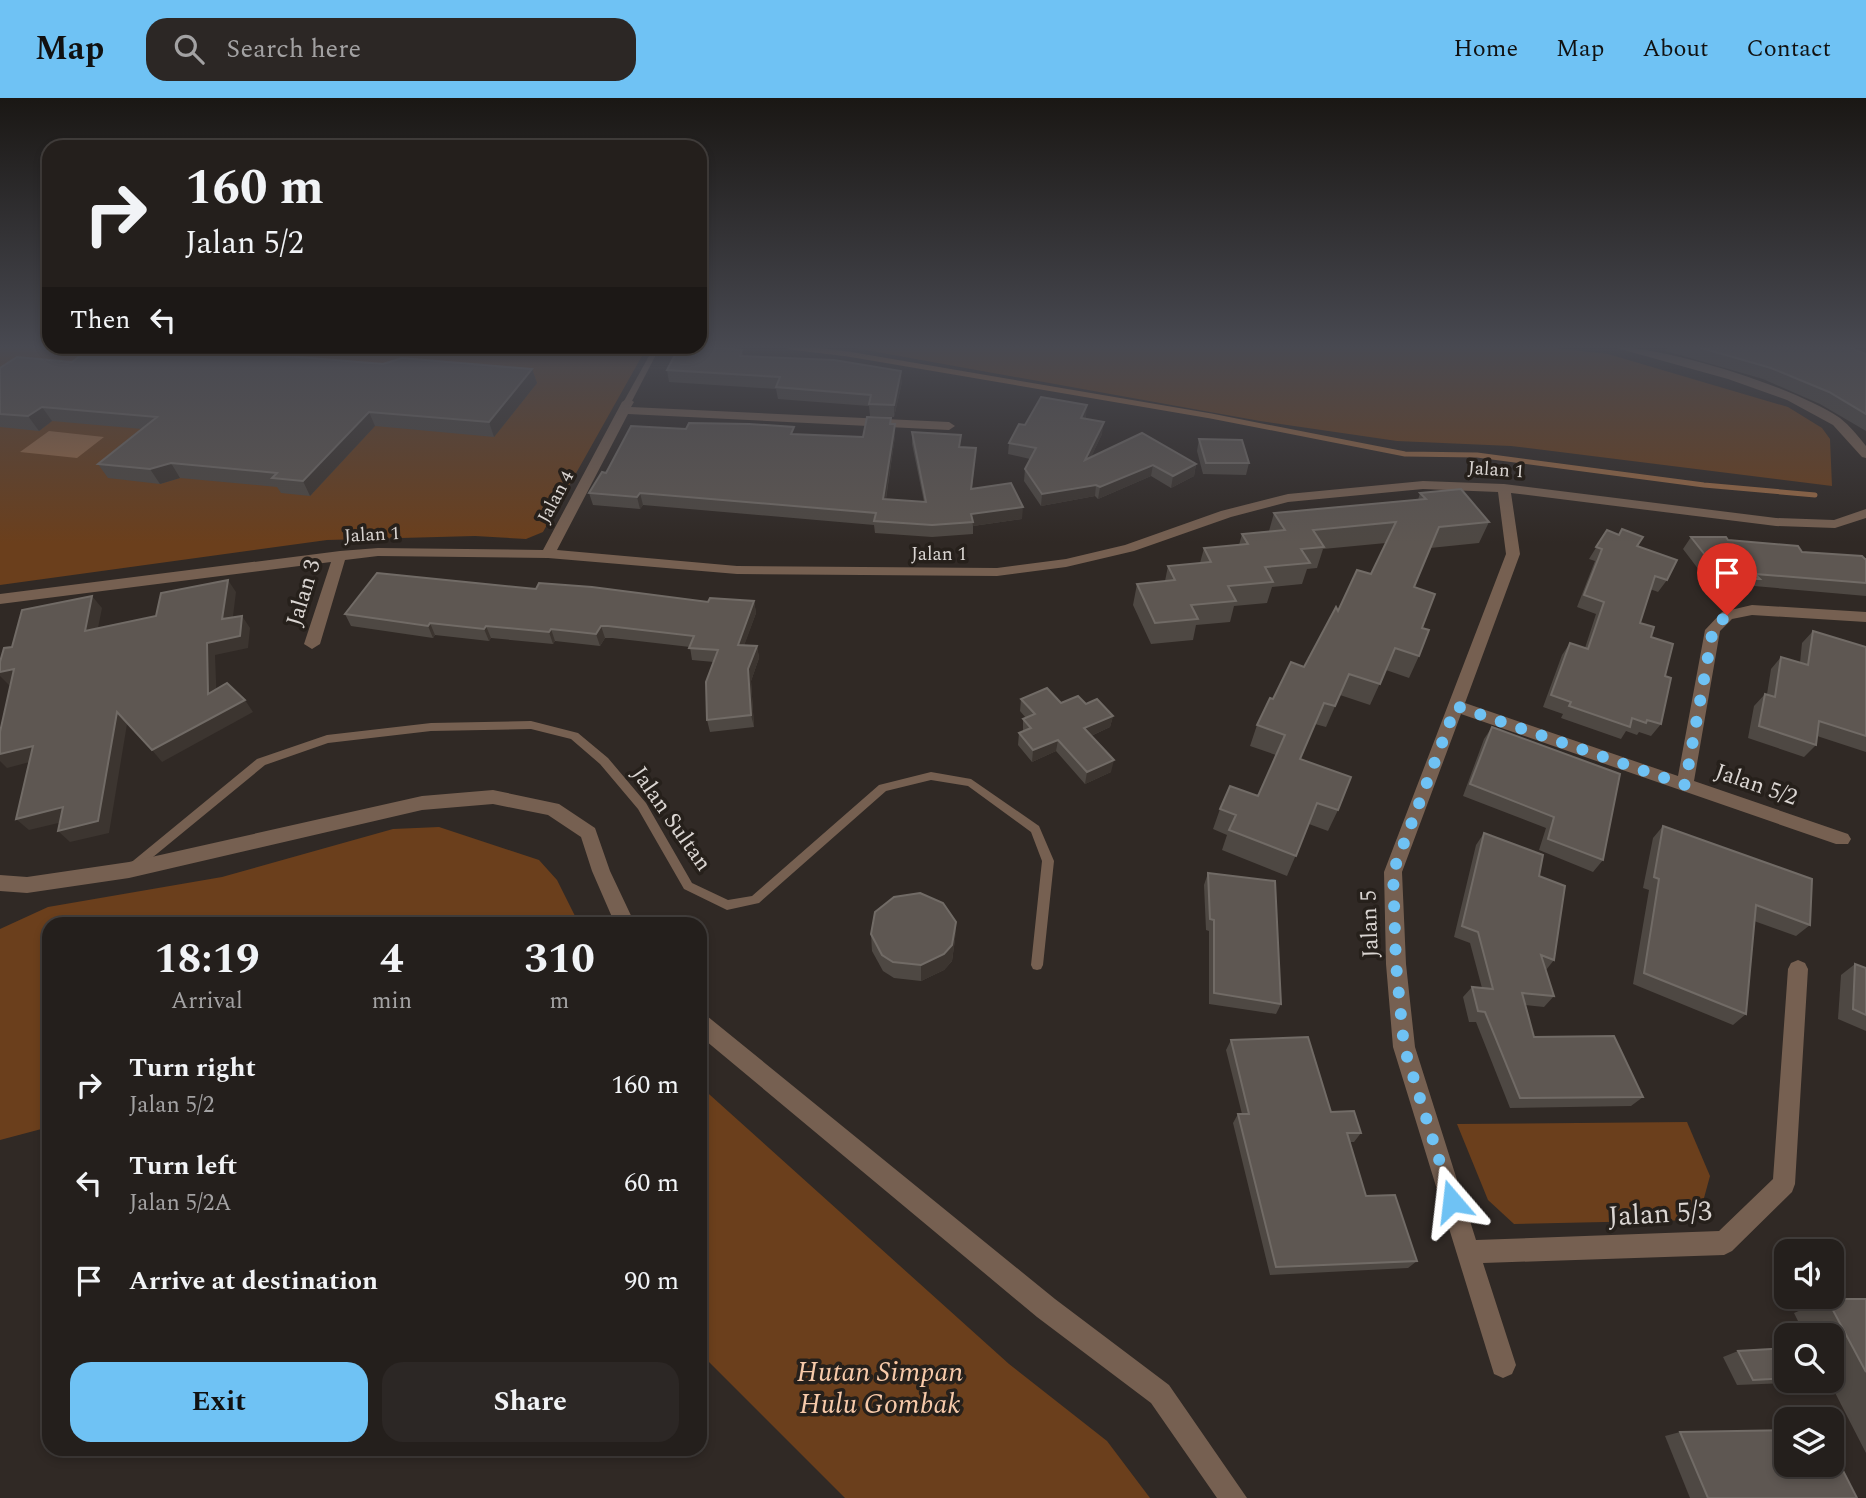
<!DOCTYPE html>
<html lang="en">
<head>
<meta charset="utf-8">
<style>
	body { margin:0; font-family:Spectral,serif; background:#2c2725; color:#f1f3f6; height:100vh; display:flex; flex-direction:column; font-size:26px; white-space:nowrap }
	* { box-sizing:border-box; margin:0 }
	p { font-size:23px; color:#a3a2a3 }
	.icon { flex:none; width:38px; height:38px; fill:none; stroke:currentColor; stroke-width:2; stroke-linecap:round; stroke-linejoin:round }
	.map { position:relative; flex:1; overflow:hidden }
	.panel { position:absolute; left:42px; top:819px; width:665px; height:539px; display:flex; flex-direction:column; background:#241f1c; border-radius:21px; box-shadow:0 4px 10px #0003,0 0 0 2px #413d3b }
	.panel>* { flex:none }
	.top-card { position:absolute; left:42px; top:42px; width:665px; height:214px; border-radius:21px; box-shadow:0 4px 10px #0003,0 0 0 2px #413d3b; background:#241f1c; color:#f1f3f6; overflow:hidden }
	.buttons { position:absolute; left:1774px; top:1141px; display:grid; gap:14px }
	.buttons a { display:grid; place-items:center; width:70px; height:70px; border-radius:14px; background:#241f1c; box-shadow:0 4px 10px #0003,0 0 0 2px #413d3b; font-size:35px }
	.pin { position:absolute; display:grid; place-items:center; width:60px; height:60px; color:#fff; margin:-72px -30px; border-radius:50% 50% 50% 0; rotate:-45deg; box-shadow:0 0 7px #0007 }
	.pin .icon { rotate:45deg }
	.me { position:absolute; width:77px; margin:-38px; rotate:343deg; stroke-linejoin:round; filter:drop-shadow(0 0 5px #0008) }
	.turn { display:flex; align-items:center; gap:24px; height:147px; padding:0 28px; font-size:32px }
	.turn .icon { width:91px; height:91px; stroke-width:2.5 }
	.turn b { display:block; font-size:49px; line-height:60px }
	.then { display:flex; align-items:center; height:66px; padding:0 28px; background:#0003; gap:14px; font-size:26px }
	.eta { display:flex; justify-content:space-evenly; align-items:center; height:119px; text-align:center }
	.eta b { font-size:42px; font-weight:700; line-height:49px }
	.button { display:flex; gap:14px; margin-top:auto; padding:14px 28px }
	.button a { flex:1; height:80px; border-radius:21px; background:#6fc2f4; color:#111; font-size:28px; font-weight:700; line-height:80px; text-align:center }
	.button a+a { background:#2c2725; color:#f1f3f6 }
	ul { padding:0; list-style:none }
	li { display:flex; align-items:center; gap:21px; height:98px; padding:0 28px }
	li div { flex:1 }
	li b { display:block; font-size:26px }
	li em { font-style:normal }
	header { display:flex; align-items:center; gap:42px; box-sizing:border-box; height:98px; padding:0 35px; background:#6fc2f4; color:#111 }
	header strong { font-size:33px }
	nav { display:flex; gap:38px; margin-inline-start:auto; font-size:24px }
	.search { width:490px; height:63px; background:#2c2725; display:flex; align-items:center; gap:18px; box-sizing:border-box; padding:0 24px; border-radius:21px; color:#a3a2a3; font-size:26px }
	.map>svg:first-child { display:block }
	.green { fill:#6b3f1c }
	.water { fill:#996944 }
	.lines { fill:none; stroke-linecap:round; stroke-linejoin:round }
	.stream { stroke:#996944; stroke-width:5 }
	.lane { fill:#766051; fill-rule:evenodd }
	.street { fill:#766051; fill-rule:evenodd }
	.wall { fill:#4e4843 }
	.shaded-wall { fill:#3c3530 }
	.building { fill:#5e5752; stroke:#716b66; stroke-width:2 }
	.route { stroke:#6fc2f4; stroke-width:12; stroke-dasharray:0 21.6 }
	.labels { text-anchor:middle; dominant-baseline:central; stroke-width:7; stroke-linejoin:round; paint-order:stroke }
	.far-street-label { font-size:19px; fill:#dad5d2; stroke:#26201b }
	.street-label { font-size:23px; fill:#dad5d2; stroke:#26201b }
	.near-street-label { font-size:28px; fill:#dad5d2; stroke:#26201b }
	.near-park-label { font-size:28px; font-style:italic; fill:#f7caaa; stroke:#26201b }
</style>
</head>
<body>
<header>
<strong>Map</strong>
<div class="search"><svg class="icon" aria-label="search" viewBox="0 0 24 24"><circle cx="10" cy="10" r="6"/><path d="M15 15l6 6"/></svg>Search here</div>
<nav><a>Home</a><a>Map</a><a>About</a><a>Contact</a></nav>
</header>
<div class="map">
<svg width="1866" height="1400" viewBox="0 0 1866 1400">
	<rect width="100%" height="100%" fill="#302925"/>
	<g class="green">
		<path d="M0,249H647L543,434L526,441L475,438L327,442L0,487Z"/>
		<path d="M849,249H1547L1608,256L1788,309L1822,330L1830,341L1832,388L1511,348L1397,343L1260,323Z"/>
		<path d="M439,729L539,762L557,782L579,826H49V1029L0,1042V831L48,809L222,779L393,731Z"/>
		<path d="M700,988L1009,1266L1107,1343L1150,1400H845L700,1255Z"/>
		<path d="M1687,1024L1710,1078L1698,1122L1514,1126L1488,1102L1457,1026Z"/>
	</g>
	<path class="water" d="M49,333L104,339L77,360L20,354Z"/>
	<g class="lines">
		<path class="stream" d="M790,249L848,256L1211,318L1405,356L1477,357L1704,387L1815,397"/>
		<g class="lane">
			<path d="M654,249H660L632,303L625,305L624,303Z"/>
			<path d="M531,623L578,635L608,660L646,705L692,785L728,802L752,798L879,687L931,674L971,681L1039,728L1054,763L1043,867L1041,871L1037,872L1033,871L1031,867L1042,763L1031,734L968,688L931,682L886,693L759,805L727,812L684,791L638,711L600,666L571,641L531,631L431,633L328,645L265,667L136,773L132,774L128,773L126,770L128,767L257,661L327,637L431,625Z"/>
		</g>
		<g class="street">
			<path d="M1613,249C1668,249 1794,289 1840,320C1850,328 1858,338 1866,348V360L1862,359L1833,327L1787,302L1728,281Z"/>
			<path d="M628,300L634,304L631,309L949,324L955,328L949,332L628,316L557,452L737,468L997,470L1066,461L1125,447L1221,413L1288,396L1423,383L1504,386L1776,420L1834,422L1866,411V420L1835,430L1776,428L1511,395L1520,456L1465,605L1678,678L1705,532L1722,514L1752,507L1866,514V524L1752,517L1732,521L1720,533L1694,683L1848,736L1851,741L1848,746H1836L1461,616L1402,774L1406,866L1415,949L1476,1142L1719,1133L1773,1081L1788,871L1791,865L1798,862L1805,865L1808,871L1795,1086L1792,1094L1732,1153L1724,1157L1483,1165L1516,1267L1512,1276L1503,1280L1494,1276L1393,949L1386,866L1384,774L1506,456L1498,394L1423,391L1288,404L1231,419L1134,453L1066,469L997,478L737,476L548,460L378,458L345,462L320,546L312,551L304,546L331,464L0,506V496L340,453L378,450L543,452L622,304Z"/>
			<path d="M493,692L559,706L595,730L610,773L635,826H615L592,773L581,739L548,717L493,706L422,712L129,780L27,795L0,793V777L27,779L129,764L422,698Z"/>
			<path d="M700,916L707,918L1055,1201L1169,1287L1247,1400H1217L1151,1305L1037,1219L700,938Z"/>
		</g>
	</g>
	<g class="wall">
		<path d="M1666,249H1849L1866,256V333L1820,306L1763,281L1666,253L1668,250Z"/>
		<path d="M742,252L743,258L902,284L894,319L870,318L869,308L778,301L776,291L669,284L667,272Z"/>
		<path d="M72,264L383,266L532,271L537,285L494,339L375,328L310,398L281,395L277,389L180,380L160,386L108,380L98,366L142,331L52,323L39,333L0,329V270Z"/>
		<path d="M1086,319L1085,321L1102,336L1091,359L1196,366L1194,378L1171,390L1151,378L1098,401L1095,398L1041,408L1024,383L1025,371L1030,361L1008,356L1009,345L1025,327Z"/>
		<path d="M891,326L895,338L886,401L924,404L912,346V334L961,349L976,350L972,390L1022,421L973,428V436L932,439L875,435L874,427L643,407L640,411L593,407L589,395L606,375L795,336L863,339Z"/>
		<path d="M1199,341L1249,365L1246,377L1203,376L1197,353Z"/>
		<path d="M1420,395L1489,424L1479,445L1430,450L1414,489L1422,530L1419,558L1409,580L1386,572L1370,607L1340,597L1326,629L1315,626L1300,661L1338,712L1328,733L1309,726L1287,778L1222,752L1227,737L1213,731L1220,711L1258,698L1276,657L1250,648L1257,627L1273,601L1304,569L1338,513L1371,476L1386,445L1323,451L1317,470L1307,471L1302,486L1272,489L1267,505L1234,508L1230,524L1196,527L1193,542L1151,546L1133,507L1137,486L1165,483L1168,468L1200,465L1204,450L1239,447L1242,436L1269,433L1274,415L1418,402Z"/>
		<path d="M1607,432L1637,448L1667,482L1658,494L1650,491L1640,525L1651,539L1665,578L1661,626L1651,638L1639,634L1637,637L1626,633L1621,641L1561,620L1563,616L1543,609L1562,557L1570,545L1585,550L1596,516L1577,509L1595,463L1589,461Z"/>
		<path d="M1691,439L1728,442L1802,454L1866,461V498L1754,488L1751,493H1715L1683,451Z"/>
		<path d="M536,491L708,504L754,503L756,515L744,547L757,548L759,560L751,583L754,629L710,634L707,622L714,564L692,562L690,549L612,540H605L600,548L555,543L553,546L491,540L489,543L435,537L433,540L351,528L345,516Z"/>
		<path d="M1813,533L1866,549V654L1817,638L1816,647L1804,659L1748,640L1754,608L1765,596H1767L1771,571L1781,559L1800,565L1802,545Z"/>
		<path d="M1021,601L1061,605L1086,606L1113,618L1110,629L1091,638L1111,674L1085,686L1056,653L1032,664L1018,647L1019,635L1023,633V621L1026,620L1020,613Z"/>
		<path d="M1492,629L1603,762L1593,774L1539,752L1546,730L1463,698L1484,641Z"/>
		<path d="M1663,728L1810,827L1796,838L1754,823L1746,916L1733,927L1633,886L1649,792L1643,790L1653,740Z"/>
		<path d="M1484,735L1539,778L1554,862L1546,872L1554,898L1544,909L1525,907L1534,939L1643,999L1631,1008L1510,1010L1476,924H1469L1463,899L1472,889L1482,890L1470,845L1454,839L1476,747Z"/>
		<path d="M1208,775L1281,906L1276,916L1209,906V833L1206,832L1204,787Z"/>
		<path d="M956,824L955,841L952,863L944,872L921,883L894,880L883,873L872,853L871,836Z"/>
		<path d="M1855,866L1866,870V933L1838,921L1841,877Z"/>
		<path d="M1231,942L1361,1035L1354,1044H1350L1366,1098L1417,1163L1408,1170L1270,1177L1233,1025L1238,1016H1242L1226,952Z"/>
		<path d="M1827,1201H1866V1355L1829,1283H1832V1237H1805L1794,1215Z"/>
		<path d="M1787,1250V1283H1793L1788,1285L1737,1287L1723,1259L1738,1253Z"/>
		<path d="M1680,1334L1857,1400H1690L1665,1338Z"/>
	</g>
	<g class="shaded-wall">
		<path d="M532,271L537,285L494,339L489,324Z"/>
		<path d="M901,273L902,284L894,319V307Z"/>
		<path d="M1087,307L1086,319L1079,332L1081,320Z"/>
		<path d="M42,309L52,323L39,333L28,318Z"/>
		<path d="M369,314L375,328L310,398L303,383Z"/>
		<path d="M1104,324L1102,336L1084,374L1085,362Z"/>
		<path d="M895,326V338L884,413L883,401Z"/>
		<path d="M171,365L180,380L160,386L150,371Z"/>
		<path d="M1196,366L1194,378L1171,390L1173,378Z"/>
		<path d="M1153,367L1151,378L1098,401L1100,389Z"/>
		<path d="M1096,387L1095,398L1041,408L1042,396Z"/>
		<path d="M640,395L643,407L640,411L637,399Z"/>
		<path d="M1023,409L1022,421L973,428L971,416Z"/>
		<path d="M228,482L236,494L231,534L222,521Z"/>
		<path d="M92,498L102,510L95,545L85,533Z"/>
		<path d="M754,503L756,515L740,559L738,547Z"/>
		<path d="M242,518L250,530L248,550L215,557L217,608L208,596L207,545Z"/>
		<path d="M430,525L435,537L433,540L428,528Z"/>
		<path d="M486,528L491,540L489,543L484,531Z"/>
		<path d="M601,528L605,540L600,548L596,536Z"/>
		<path d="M551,531L555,543L553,546L549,534Z"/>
		<path d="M757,548L759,560L751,583L754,629L751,617L748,571Z"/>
		<path d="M14,571L25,583L9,587L0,578V574Z"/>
		<path d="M245,602L253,614L162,664L152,652Z"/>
		<path d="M117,614L127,626L109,735L70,744L58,733Z"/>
		<path d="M1113,618L1110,629L1082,642L1084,630Z"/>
		<path d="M1058,642L1056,653L1032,664L1033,652Z"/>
		<path d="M33,648L45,660L7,670L0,663V656Z"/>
		<path d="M1114,662L1111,674L1085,686L1087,674Z"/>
		<path d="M63,709L75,721L29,732L16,721Z"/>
		<path d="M956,824L955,841L952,863L944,872L921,883V867Z"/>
	</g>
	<g class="building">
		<path d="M92,249H181L383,266L402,260L532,271L489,324L369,314L303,383L272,380L277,375L171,365L150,371L98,366L157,319L42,309L28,318L0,316V270L17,259L72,264Z"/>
		<path d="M679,249H705L742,252L740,258L834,262L901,273L894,307L869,306L871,297L776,289L780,279L667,272Z"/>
		<path d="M1698,249H1849L1866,256V316L1829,294L1771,270Z"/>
		<path d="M1041,299L1087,307L1081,320L1104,324L1085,362L1142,335L1196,366L1173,378L1153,367L1100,389L1096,387L1042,396L1025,371L1036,350L1009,345L1019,326L1025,327Z"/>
		<path d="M867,319L891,320L890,326H895L883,401L926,404L912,334L961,337L959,349L976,350L971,391L1011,385L1023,409L971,416L973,424L932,427L874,423L876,415L640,395L637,399L589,395L602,374L606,375L631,328L686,331L689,325L749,326L794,329L791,336L863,339Z"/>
		<path d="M1199,341L1242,342L1249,365H1206Z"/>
		<path d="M1461,391L1489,424L1439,429L1414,489L1435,496L1422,530L1429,532L1419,558L1395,550L1380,586L1349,576L1335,608L1324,605L1300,661L1351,679L1338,712L1317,705L1296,758L1229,732L1236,717L1220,711L1230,688L1258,698L1285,637L1257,627L1270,600L1273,601L1291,564L1304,569L1336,509L1338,513L1357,472L1371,476L1396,424L1313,432L1324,449L1301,451L1310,465L1265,469L1273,484L1228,488L1236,503L1191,507L1198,521L1155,525L1137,486L1175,482L1168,468L1211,464L1204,450L1248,446L1242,436L1285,432L1274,415L1426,401L1420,395Z"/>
		<path d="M1622,431L1643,439L1637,448L1677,462L1667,482L1655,478L1640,525L1654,529L1651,539L1673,546L1665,578L1671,580L1661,626L1647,622L1646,625L1632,620L1630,629L1569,608L1571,604L1551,597L1570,545L1588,551L1604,504L1584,497L1602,451L1596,449L1607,432L1619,437Z"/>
		<path d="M1691,439H1726L1728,442L1798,448L1802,454L1862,458L1865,461H1866V485L1755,476L1760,481H1724Z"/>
		<path d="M377,475L536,491L539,485L592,489L708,504L710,500L754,503L738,547L757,548L748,571L751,617L707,622L706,584L718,552L689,550L694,538L608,528H601L596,536L551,531L549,534L486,528L484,531L430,525L428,528L345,516Z"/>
		<path d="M228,482L222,521L242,518L240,538L207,545L208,596L227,585L245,602L152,652L117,614L98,723L58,733L63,709L16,721L33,648L0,656V634L14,571L0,574V564L4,550L12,549L22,512L92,498L85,533L156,518L161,495Z"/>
		<path d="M1813,533L1866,549V638L1819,623L1816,647L1759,628L1765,596L1775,599L1781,559L1808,567Z"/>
		<path d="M1047,590L1061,605L1078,598L1086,606L1097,601L1113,618L1084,630L1114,662L1087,674L1058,642L1033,652L1019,635L1031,630L1023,621L1035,616L1021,601Z"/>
		<path d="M1492,629L1620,676L1603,762L1548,741L1554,719L1470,686Z"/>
		<path d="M1663,728L1812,781L1810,827L1756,807L1746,916L1644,875L1659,781L1654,779Z"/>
		<path d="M1484,735L1543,757L1539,778L1565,788L1554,862L1541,857L1554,898L1522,895L1534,939L1614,938L1643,999L1520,1000L1485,914L1478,913L1472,889L1493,891L1478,834L1462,828Z"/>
		<path d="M1208,775L1275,783L1281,906L1214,895V822L1210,821Z"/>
		<path d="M920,795L943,805L956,824L952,847L944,856L921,867L893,864L882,857L871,836L875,814L894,799Z"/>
		<path d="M1855,866L1866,870V917L1853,911Z"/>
		<path d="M1308,939L1331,1014L1354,1013L1361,1035H1347L1366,1098L1395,1097L1417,1163L1276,1169L1238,1016H1249L1231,942Z"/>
		<path d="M1827,1201H1866V1274Z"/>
		<path d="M1787,1250V1280L1753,1282L1738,1253Z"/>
		<path d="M1787,1332V1367H1832V1351L1857,1400H1708L1680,1334Z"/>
	</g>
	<linearGradient id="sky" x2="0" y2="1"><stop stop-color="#1a1714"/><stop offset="0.56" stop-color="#484951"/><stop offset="1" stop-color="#484951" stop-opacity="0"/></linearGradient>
	<rect width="1866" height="445" fill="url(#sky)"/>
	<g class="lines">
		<path class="route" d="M1452,1103L1404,949L1396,866L1393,774L1456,608L1685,687L1713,531L1727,517"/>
	</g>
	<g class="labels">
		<g class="far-street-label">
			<text transform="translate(1496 372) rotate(4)">Jalan 1</text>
			<text transform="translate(556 399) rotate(-62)">Jalan 4</text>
			<text transform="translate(372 437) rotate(-3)">Jalan 1</text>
			<text x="939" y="456">Jalan 1</text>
		</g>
		<g class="street-label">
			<text transform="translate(304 495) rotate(-73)">Jalan 3</text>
			<text transform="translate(1756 687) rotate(19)">Jalan 5/2</text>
			<text transform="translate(671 721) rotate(55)">Jalan Sultan</text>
			<text transform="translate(1370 826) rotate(-92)">Jalan 5</text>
		</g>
		<g class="near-street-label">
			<text transform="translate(1660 1116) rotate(-3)">Jalan 5/3</text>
		</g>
		<g class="near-park-label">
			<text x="880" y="1274">Hutan Simpan<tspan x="880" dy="32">Hulu Gombak</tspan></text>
		</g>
	</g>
</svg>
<div class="buttons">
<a><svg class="icon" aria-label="sound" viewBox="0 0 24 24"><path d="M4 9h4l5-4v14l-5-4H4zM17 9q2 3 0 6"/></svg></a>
<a><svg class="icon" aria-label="search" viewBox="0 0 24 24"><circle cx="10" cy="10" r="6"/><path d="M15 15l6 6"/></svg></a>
<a><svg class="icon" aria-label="layers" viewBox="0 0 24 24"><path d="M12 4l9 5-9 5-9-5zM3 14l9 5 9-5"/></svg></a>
</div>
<div class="pin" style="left:1727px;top:517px;background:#d93025"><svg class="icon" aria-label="arrive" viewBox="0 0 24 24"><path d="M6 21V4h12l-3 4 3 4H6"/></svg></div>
<svg class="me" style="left:1452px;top:1103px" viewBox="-20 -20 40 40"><path d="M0-17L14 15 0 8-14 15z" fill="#6fc2f4" stroke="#fff" stroke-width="4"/></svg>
<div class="top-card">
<div class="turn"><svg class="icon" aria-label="right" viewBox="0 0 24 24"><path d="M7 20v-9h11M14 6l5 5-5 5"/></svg><div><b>160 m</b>Jalan 5/2</div></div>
<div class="then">Then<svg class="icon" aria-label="left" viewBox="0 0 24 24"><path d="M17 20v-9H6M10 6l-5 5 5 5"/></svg></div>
</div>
<section class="panel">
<div class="eta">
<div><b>18:19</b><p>Arrival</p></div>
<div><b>4</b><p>min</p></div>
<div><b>310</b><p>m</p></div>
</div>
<ul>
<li><svg class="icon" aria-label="right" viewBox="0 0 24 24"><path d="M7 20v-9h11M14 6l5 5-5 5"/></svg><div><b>Turn right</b><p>Jalan 5/2</p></div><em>160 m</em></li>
<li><svg class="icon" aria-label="left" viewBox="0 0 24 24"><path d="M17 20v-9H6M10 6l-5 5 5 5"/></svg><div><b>Turn left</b><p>Jalan 5/2A</p></div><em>60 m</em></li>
<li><svg class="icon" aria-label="arrive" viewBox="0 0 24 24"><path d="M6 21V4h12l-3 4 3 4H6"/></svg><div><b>Arrive at destination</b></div><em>90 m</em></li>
</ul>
<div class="button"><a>Exit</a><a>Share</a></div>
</section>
</div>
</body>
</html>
